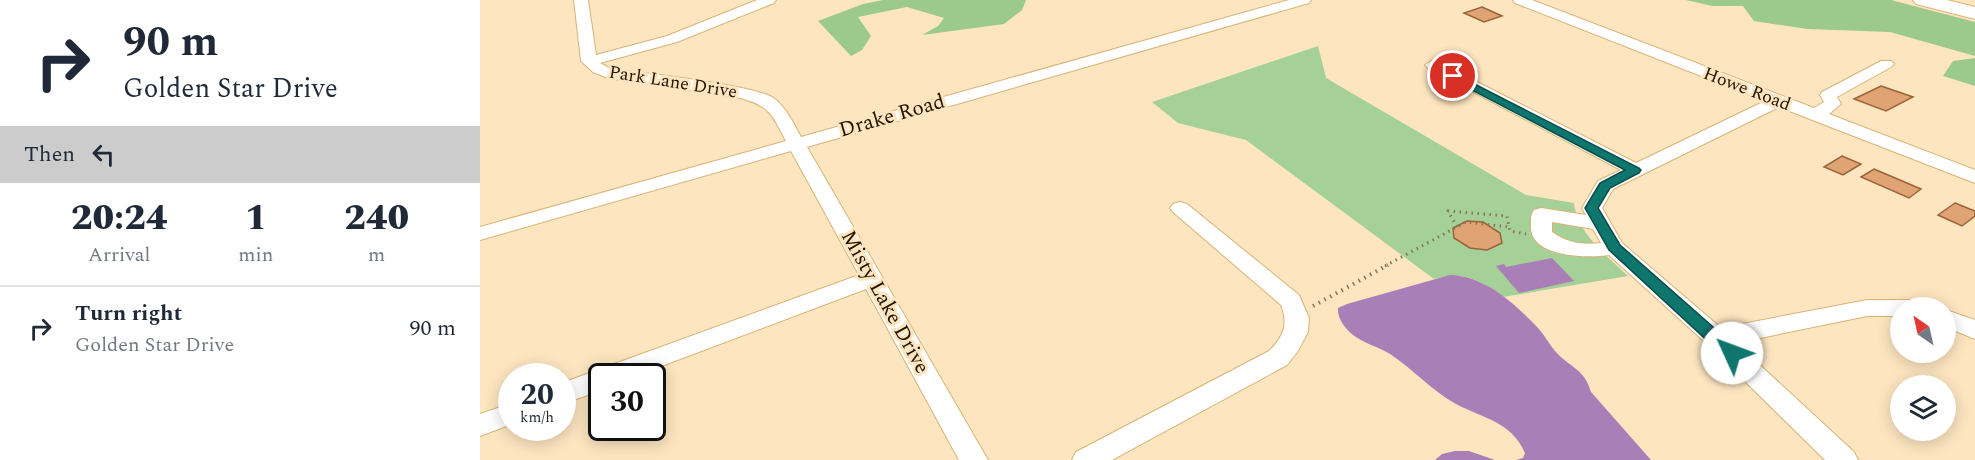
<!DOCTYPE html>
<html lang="en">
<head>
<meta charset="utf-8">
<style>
	body { margin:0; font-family:Spectral,serif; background:#f2f2f3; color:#1f2937; height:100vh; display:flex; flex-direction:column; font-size:22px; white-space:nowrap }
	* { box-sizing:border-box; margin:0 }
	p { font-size:20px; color:#747a83 }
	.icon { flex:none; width:33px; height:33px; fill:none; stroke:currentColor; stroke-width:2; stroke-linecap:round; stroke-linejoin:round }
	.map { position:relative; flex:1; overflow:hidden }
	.details { display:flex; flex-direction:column; background:#fff; width:480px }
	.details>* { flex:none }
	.banner { background:#fff; color:#1f2937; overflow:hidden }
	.needle { width:39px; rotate:326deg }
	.controls { position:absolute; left:1410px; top:297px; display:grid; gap:12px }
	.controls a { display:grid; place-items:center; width:66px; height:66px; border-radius:50%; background:#fff; box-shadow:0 3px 15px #0003; font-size:30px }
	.speed { position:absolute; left:18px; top:363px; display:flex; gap:12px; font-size:30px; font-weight:700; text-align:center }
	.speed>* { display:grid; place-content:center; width:78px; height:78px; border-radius:50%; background:#fff; box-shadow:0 3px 15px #0003; line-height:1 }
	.speed small { font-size:15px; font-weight:400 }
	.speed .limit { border:3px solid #111; border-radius:9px; background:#fff; color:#111 }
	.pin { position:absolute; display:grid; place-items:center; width:51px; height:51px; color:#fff; margin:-26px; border:3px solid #fff; border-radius:50%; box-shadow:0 2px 6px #0007 }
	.me { position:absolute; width:66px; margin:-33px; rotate:313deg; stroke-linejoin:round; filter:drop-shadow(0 0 4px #0008) }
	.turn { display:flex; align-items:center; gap:21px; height:126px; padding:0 24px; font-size:27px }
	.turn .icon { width:78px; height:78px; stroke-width:2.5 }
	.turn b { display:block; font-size:42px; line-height:51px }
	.then { display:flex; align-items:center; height:57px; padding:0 24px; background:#0003; gap:12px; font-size:22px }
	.eta { display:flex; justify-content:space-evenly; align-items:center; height:102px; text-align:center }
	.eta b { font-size:36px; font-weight:800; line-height:42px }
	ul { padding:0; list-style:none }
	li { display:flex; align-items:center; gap:18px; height:84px; padding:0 24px; border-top:2px solid #e0e1e3 }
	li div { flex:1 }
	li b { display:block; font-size:22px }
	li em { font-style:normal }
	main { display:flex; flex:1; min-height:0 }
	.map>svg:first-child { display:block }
	.green { fill:#a5d097 }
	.forest { fill:#9cc98e }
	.water { fill:#aa7fb7 }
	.building { fill:#e0a374; stroke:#9a6439; stroke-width:1.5 }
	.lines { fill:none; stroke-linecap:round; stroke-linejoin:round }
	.minor-casing { stroke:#d9b375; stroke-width:2 }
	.highway-casing { stroke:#d9b375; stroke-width:2 }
	.path-far1 { stroke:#867459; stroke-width:3; stroke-dasharray:1.5 4.5; stroke-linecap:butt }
	.path { stroke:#867459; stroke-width:4; stroke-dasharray:1.5 5; stroke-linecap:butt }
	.minor { fill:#fff; fill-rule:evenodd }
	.highway { fill:#fff; fill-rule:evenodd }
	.route { fill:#0f766e; stroke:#0a4d48; stroke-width:1.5 }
	.labels { text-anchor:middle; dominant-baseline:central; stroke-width:6; stroke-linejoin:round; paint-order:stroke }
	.far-street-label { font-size:18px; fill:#211300; stroke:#fde5c0 }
	.street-label { font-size:21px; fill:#211300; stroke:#fde5c0 }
</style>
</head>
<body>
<main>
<section class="details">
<div class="banner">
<div class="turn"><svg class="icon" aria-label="right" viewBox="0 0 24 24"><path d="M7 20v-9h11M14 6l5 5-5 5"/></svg><div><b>90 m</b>Golden Star Drive</div></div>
<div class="then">Then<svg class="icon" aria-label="left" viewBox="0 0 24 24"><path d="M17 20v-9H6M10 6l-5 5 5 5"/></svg></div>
</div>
<div class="eta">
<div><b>20:24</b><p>Arrival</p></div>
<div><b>1</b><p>min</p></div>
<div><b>240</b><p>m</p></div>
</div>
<ul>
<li><svg class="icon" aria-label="right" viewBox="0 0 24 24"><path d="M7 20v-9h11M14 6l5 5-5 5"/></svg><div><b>Turn right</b><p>Golden Star Drive</p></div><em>90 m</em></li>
</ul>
</section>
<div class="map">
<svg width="1495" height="460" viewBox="0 0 1495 460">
	<rect width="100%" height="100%" fill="#fde5c0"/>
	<path class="green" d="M838,46L846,78L1046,195L1094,203C1097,233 1127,256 1148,276L1023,297C998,279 985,271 954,279L766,140L698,123L672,102Z"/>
	<g class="forest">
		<path d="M403,0H546L542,10L524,24L442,35L458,26L464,18L427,7L378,17L391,36L382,50L371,56L338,21L383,4Z"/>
		<path d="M1206,0H1411L1495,22V56L1410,32L1327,29L1274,21L1263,6H1232Z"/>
		<path d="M1495,58V86L1463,76L1473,61Z"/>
	</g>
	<g class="water">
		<path d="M1072,258L1094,281L1039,293L1016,266L1024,264L1026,267Z"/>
		<path d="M970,275C1006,276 1036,305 1059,329C1065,336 1069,344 1075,351C1090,368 1104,368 1111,392L1171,460H1036L1043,458L1045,453C1031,421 1004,419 976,404C952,391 933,369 910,354C899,347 883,343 873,335C866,329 857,319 858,308L867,304Z"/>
		<path d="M975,451H989L1015,460H955L962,454Z"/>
	</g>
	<g class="building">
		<path d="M1002,7L1022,16L1004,22L984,13Z"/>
		<path d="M1401,86L1433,97L1406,111L1374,99Z"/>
		<path d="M1362,156L1381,164L1363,175L1344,167Z"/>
		<path d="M1394,169L1441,189L1429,198L1381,177Z"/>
		<path d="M1475,203L1495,211V216L1482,226L1458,215Z"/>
		<path d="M987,221L1003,222L1020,233L1022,243L1007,250L990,248L974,238L973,228Z"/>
	</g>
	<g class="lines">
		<defs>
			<g id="minor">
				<path d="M94,0H108L116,55L187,36L277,0H296L294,3L197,42L120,63L131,69C160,73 278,85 295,99C307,109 314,124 321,137L809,0H831L829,3L327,147L508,460H479L386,289L155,376H122V390L82,404V383L379,275L311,151L0,240V227L306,141C292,115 291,107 261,98L128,78L113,72L101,61Z"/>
				<path d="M1033,0H1052L1334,108L1344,102L1340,95L1342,92L1401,61H1411L1414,64L1411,67L1357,97L1361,104L1349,114L1495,170V183L1299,107L1133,189L1122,208L1142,243L1241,328L1387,300H1431L1439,302L1443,308H1420V316H1387L1256,343L1374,452L1378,460H1345L1227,344L1129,255C1109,258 1052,258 1051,228C1051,221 1050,216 1054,210L1061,208L1106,215L1102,208L1118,181L1141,170L948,68L945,65L953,60L958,62L1156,163L1285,101L1035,3ZM1072,222L1113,229L1121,243C1101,245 1088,243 1072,232Z"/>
				<path d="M700,202L707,204L819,295L829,318L828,332L818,351L807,365L632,460H592L596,452L789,351C803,337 809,325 801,305L693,212L690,208L693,204Z"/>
				<path d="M1466,310L1495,320V339L1466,327Z"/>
				<path d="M32,403V424L0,436V414Z"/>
			</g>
			<path id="highway" d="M1433,0H1467L1495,7V19L1436,4Z"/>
		</defs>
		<use href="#minor" class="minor-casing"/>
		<use href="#highway" class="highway-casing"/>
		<g class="path-far1">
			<path d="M977,227L968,211L1027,216L1030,231L1046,234"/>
			<path d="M905,266L986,222L1029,227"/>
		</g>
		<path class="path" d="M833,306L908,265"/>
		<use href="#minor" class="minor"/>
		<use href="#highway" class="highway"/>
	</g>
	<path class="route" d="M973,73L1159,168L1161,170L1159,173L1130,188L1118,208L1140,245L1258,349L1260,353L1258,358H1246L1129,250L1105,208L1120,183L1145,170L969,78V74Z"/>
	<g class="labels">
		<g class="far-street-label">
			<text transform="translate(193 82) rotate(9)">Park Lane Drive</text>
			<text transform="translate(1267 89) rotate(21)">Howe Road</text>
		</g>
		<g class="street-label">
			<text transform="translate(412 116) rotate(-16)">Drake Road</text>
			<text transform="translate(405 302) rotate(61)">Misty Lake Drive</text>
		</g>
	</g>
</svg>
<div class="controls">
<a><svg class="needle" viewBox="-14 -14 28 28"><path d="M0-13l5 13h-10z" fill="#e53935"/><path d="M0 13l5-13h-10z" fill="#747a83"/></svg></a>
<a><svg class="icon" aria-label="layers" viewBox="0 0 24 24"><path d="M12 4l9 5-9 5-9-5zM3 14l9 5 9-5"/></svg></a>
</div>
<div class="speed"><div>20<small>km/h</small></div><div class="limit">30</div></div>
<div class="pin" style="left:973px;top:76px;background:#d93025"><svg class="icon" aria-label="arrive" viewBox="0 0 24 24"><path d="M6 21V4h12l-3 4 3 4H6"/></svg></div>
<svg class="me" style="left:1252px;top:353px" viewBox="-20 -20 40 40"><circle r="19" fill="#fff"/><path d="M0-13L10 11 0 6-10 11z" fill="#0f766e"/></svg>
</div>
</main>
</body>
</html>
